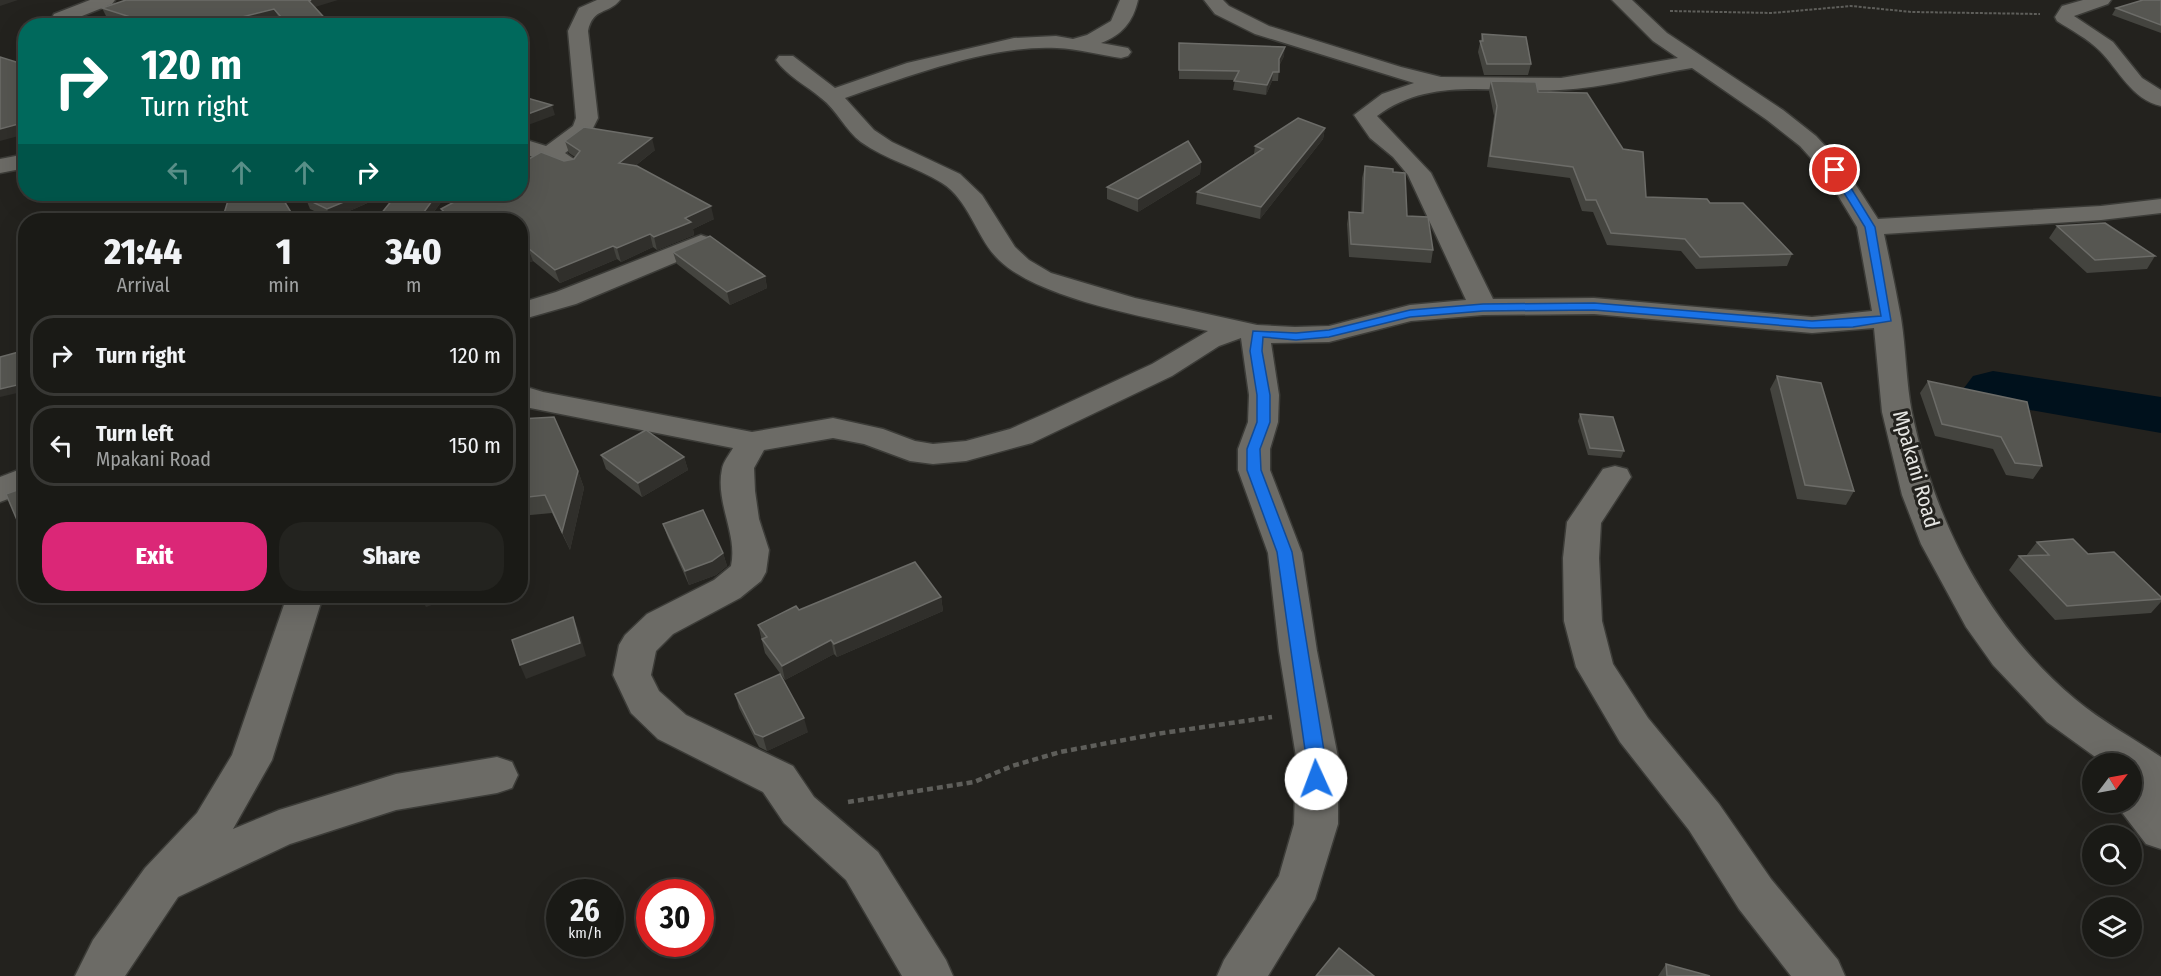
<!DOCTYPE html>
<html lang="en">
<head>
<meta charset="utf-8">
<style>
	body { margin:0; font-family:"Fira Sans Condensed",sans-serif; background:#23231f; color:#f1f3f6; height:100vh; display:flex; flex-direction:column; font-size:22px; white-space:nowrap }
	* { box-sizing:border-box; margin:0 }
	p { font-size:20px; color:#9fa1a1 }
	.icon { flex:none; width:33px; height:33px; fill:none; stroke:currentColor; stroke-width:2; stroke-linecap:round; stroke-linejoin:round }
	.map { position:relative; flex:1; overflow:hidden }
	.sheet { position:absolute; left:18px; top:213px; width:510px; height:390px; display:flex; flex-direction:column; background:#1a1a16; border-radius:24px; box-shadow:0 6px 24px #0002,0 0 0 2px #383835 }
	.sheet>* { flex:none }
	.banner { position:absolute; left:18px; top:18px; width:510px; height:183px; border-radius:24px; box-shadow:0 6px 24px #0002,0 0 0 2px #383835; background:#00695c; color:#fff; overflow:hidden }
	.needle { width:39px; rotate:58deg }
	.buttons { position:absolute; left:2082px; top:753px; display:grid; gap:12px }
	.buttons a { display:grid; place-items:center; width:60px; height:60px; border-radius:50%; background:#1a1a16; box-shadow:0 6px 24px #0002,0 0 0 2px #383835; font-size:30px }
	.speed { position:absolute; left:546px; top:879px; display:flex; gap:12px; font-size:30px; font-weight:700; text-align:center }
	.speed>* { display:grid; place-content:center; width:78px; height:78px; border-radius:50%; background:#1a1a16; box-shadow:0 6px 24px #0002,0 0 0 2px #383835; line-height:1 }
	.speed small { font-size:15px; font-weight:400 }
	.speed .limit { border:9px solid #d22; background:#fff; color:#111 }
	.pin { position:absolute; display:grid; place-items:center; width:51px; height:51px; color:#fff; margin:-26px; border:3px solid #fff; border-radius:50%; box-shadow:0 2px 6px #0007 }
	.me { position:absolute; width:66px; margin:-33px; rotate:358deg; stroke-linejoin:round; filter:drop-shadow(0 0 4px #0008) }
	.turn { display:flex; align-items:center; gap:21px; height:126px; padding:0 24px; font-size:27px }
	.turn .icon { width:78px; height:78px; stroke-width:2.5 }
	.turn b { display:block; font-size:42px; line-height:51px }
	.lanes { display:flex; align-items:center; height:57px; padding:0 24px; background:#0003; justify-content:center; gap:30px; direction:ltr }
	.lanes .off { opacity:.35 }
	.eta { display:flex; justify-content:space-evenly; align-items:center; height:102px; text-align:center }
	.eta b { font-size:36px; font-weight:800; line-height:42px }
	.action { display:flex; gap:12px; margin-top:auto; padding:12px 24px }
	.action a { flex:1; height:69px; border-radius:24px; background:#db2777; color:#fff; font-size:24px; font-weight:800; line-height:69px; text-align:center }
	.action a+a { background:#23231f; color:#f1f3f6 }
	ul { padding:0; list-style:none }
	li { display:flex; align-items:center; gap:18px; height:81px; margin:0 12px 9px; padding:0 12px; border:3px solid #383835; border-radius:24px }
	li div { flex:1 }
	li b { display:block; font-size:22px }
	li em { font-style:normal }
	.map>svg:first-child { display:block }
	.lines { fill:none; stroke-linecap:round; stroke-linejoin:round }
	.river { fill:#00111c; fill-rule:evenodd }
	.street-casing { stroke:#3c3c38; stroke-width:3 }
	.path-far1 { stroke:#5e5e5a; stroke-width:2; stroke-dasharray:3 1.5; stroke-linecap:butt }
	.path { stroke:#5e5e5a; stroke-width:4.5; stroke-dasharray:6 4; stroke-linecap:butt }
	.street { fill:#6c6b66; fill-rule:evenodd }
	.wall { fill:#44443f }
	.shaded-wall { fill:#302f2b }
	.building { fill:#565651; stroke:#6c6c68; stroke-width:1.5 }
	.route { fill:#1a73e8; stroke:#114b97; stroke-width:1.5 }
	.labels { text-anchor:middle; dominant-baseline:central; stroke-width:6; stroke-linejoin:round; paint-order:stroke }
	.street-label { font-size:21px; fill:#e6e6e3; stroke:#23221e }
</style>
</head>
<body>
<div class="map">
<svg width="2161" height="976" viewBox="0 0 2161 976">
	<rect width="100%" height="100%" fill="#23221e"/>
	<g class="lines">
		<path class="river" d="M1993,371L2161,397V433L1973,400L1964,388L1973,376Z"/>
		<defs>
			<g id="street">
				<path d="M90,0H115L112,4L77,18L88,26H62L52,18L54,14Z"/>
				<path d="M597,0H620C608,15 593,7 588,31L598,118L590,134L565,153L581,164L577,169L569,171L520,152V138L546,146L573,126L576,118L568,31L579,8Z"/>
				<path d="M1120,0H1138C1133,22 1122,35 1101,43L1128,48L1131,52L1128,56L1121,58C1100,55 1078,49 1057,48C994,44 905,77 845,98L874,130L892,142L960,174L982,195L1015,247L1029,260L1051,273L1135,298L1257,325L1295,327L1329,326L1410,305L1466,300L1408,175L1393,157L1370,138L1354,115L1382,94L1414,83L1255,34L1215,14L1204,0H1223L1229,6L1269,26L1401,67L1441,77L1561,78L1678,58L1653,41L1612,0H1632L1667,33L1783,110L1816,136L1843,165L1878,219L2101,206L2161,199V213L2101,220L1884,234C1890,262 1896,290 1901,318C1906,349 1906,382 1912,413C1935,522 1988,626 2075,699C2101,721 2133,738 2161,757V849L2146,844L2114,802H2132V764H2105L2047,722L1993,665L1966,627L1921,544L1902,495L1882,412L1874,328L1812,333L1594,314L1483,315L1411,321L1329,342L1271,343L1279,395L1278,422L1270,449V470L1302,553L1317,651L1338,757V824L1315,899L1268,976H1217L1224,960L1279,876L1294,824L1296,757L1279,651L1268,553L1238,470V449L1248,422L1249,395L1241,338L1219,346L1172,376L1032,443L966,461L933,464L910,461L864,444L833,438L764,450L754,468L755,491L759,519L769,550L766,572L761,581L740,598L673,634L656,651L651,675L659,691L686,715L793,766L814,797L878,852L946,960L953,976H902L846,880L784,823L763,792L658,739L631,713L613,675L619,645L625,635L647,614L714,580L731,566C738,534 715,503 722,469C723,462 729,455 733,448L525,407L520,405V385L543,392L752,432L833,418L883,429L915,441L933,444L966,441L1010,429L1044,414L1152,364L1208,331C1151,318 1040,300 999,260C976,238 970,201 942,183C917,167 886,160 861,142C845,130 837,110 821,98C807,86 786,75 776,60L779,56H793L835,88L907,63L1014,38L1056,36L1073,39L1087,35L1111,21ZM1692,68L1767,120L1800,146L1825,174L1857,227L1872,311L1812,317L1594,298L1493,299L1431,173L1377,116C1431,75 1497,94 1560,90C1604,88 1649,75 1692,68Z"/>
				<path d="M2083,0H2111L2108,4L2074,16L2113,42L2142,78L2161,90V106C2131,99 2119,70 2100,51C2088,39 2071,30 2057,21L2055,17L2062,6Z"/>
				<path d="M26,154V168L0,173V159Z"/>
				<path d="M701,235L710,238L714,243L710,248L576,304L520,320V303L556,292Z"/>
				<path d="M1615,466L1627,469L1631,477L1601,523L1599,558L1602,621L1613,664L1648,718L1719,804L1771,879L1838,960L1845,976H1791L1739,909L1689,830L1620,742L1576,667L1564,621L1563,558L1567,522L1603,469Z"/>
				<path d="M26,467V492L0,502V477Z"/>
				<path d="M287,596H323L272,760L233,829L279,810L396,774L497,757L512,762L518,775L512,788L497,793L396,810L290,844L178,897L125,976H75L93,940L145,868L197,813L232,755Z"/>
			</g>
		</defs>
		<use href="#street" class="street-casing"/>
		<path class="path-far1" d="M1670,11L1772,13L1851,6L1912,12L2040,14"/>
		<path class="path" d="M848,802L974,782L1012,766L1060,752L1156,734L1272,717"/>
		<use href="#street" class="street"/>
	</g>
	<g class="wall">
		<path d="M2161,0V33L2112,15L2116,8Z"/>
		<path d="M315,7L332,26H286L278,16L242,26H136L106,16L102,8Z"/>
		<path d="M1482,34L1531,64L1528,75H1484L1478,52Z"/>
		<path d="M1179,43L1284,56L1279,66L1278,81H1272L1266,95L1233,90L1235,80L1179,79Z"/>
		<path d="M1491,81L1538,92L1646,197L1710,203L1792,254L1787,266L1696,269L1681,251L1607,245L1593,212L1582,211L1570,178L1487,167L1494,116L1489,91Z"/>
		<path d="M1325,128L1323,139L1260,219L1196,204L1197,192L1254,154L1255,146Z"/>
		<path d="M565,141L655,150L635,166L714,219L693,229L694,235L657,250L653,247L621,262L617,259L560,283L533,261L520,266V220H446L441,209L564,161L574,159L575,157L569,153Z"/>
		<path d="M1201,162L1200,174L1138,212L1107,199V187Z"/>
		<path d="M1365,166L1393,172L1407,216L1433,250L1431,263L1349,257L1347,224L1349,212L1361,213L1362,178Z"/>
		<path d="M308,194H388L331,219L310,209L306,199Z"/>
		<path d="M447,194L428,220H377Z"/>
		<path d="M2057,226L2155,256L2147,269L2087,273L2049,238Z"/>
		<path d="M673,252L765,276L767,288L730,305L677,264Z"/>
		<path d="M1777,376L1854,491L1846,505L1797,499L1770,389Z"/>
		<path d="M1928,381L2042,466L2033,479L2006,475L1993,449L1935,436L1920,393Z"/>
		<path d="M1580,414L1624,451L1621,458L1588,455L1578,421Z"/>
		<path d="M520,419L578,471L584,488L570,550L552,513L520,516Z"/>
		<path d="M601,455L684,457L688,470L642,497L606,469Z"/>
		<path d="M663,524L723,553L727,566L716,575L689,585L668,538Z"/>
		<path d="M2037,542L2088,554L2161,597V602L2151,613L2055,620L2009,570L2019,556H2026Z"/>
		<path d="M941,597L943,611L837,657L834,654L785,680L765,653L758,625L799,610Z"/>
		<path d="M735,694L808,732L767,751L759,747L739,708Z"/>
		<path d="M1666,964L1710,976H1658Z"/>
	</g>
	<g class="shaded-wall">
		<path d="M0,0H18L0,6Z"/>
		<path d="M311,0H338L312,8L309,1Z"/>
		<path d="M274,9L278,16L242,26H206Z"/>
		<path d="M163,18L167,26H150L149,23Z"/>
		<path d="M1285,47L1284,56L1278,68L1279,59Z"/>
		<path d="M1273,72L1272,81L1266,95L1267,85Z"/>
		<path d="M552,105L555,115L520,128V117Z"/>
		<path d="M26,122V134L0,141V129Z"/>
		<path d="M1325,128L1323,139L1260,219L1261,207Z"/>
		<path d="M652,138L655,150L622,176L619,163Z"/>
		<path d="M1201,162L1200,174L1138,212V199Z"/>
		<path d="M363,194H388L331,219L327,209Z"/>
		<path d="M437,194H447L428,220H419V219Z"/>
		<path d="M711,206L714,219L693,229L694,235L657,250L654,237L685,218Z"/>
		<path d="M650,234L653,247L621,262L617,248Z"/>
		<path d="M613,246L617,259L560,283L555,270Z"/>
		<path d="M528,248L533,261L520,266V251Z"/>
		<path d="M765,276L767,288L730,305L727,292Z"/>
		<path d="M26,383V391L0,397V389Z"/>
		<path d="M684,457L688,470L642,497L638,483Z"/>
		<path d="M578,471L584,488L570,550L562,532Z"/>
		<path d="M26,516V529L17,520Z"/>
		<path d="M723,553L727,566L716,575L689,585L685,571Z"/>
		<path d="M420,596H457L426,607Z"/>
		<path d="M941,597L943,611L837,657L834,644Z"/>
		<path d="M573,617L579,631L586,656L526,679L520,665Z"/>
		<path d="M831,640L834,654L785,680L782,666Z"/>
		<path d="M804,718L808,732L767,751L763,737Z"/>
	</g>
	<g class="building">
		<path d="M126,0H311L309,1L332,26H289L274,9L206,26H171L163,18L149,23L102,8Z"/>
		<path d="M2143,0H2161V25L2116,8Z"/>
		<path d="M1482,34L1526,37L1531,64H1487L1480,41H1483Z"/>
		<path d="M1179,43L1285,47L1279,59V72H1273L1267,85L1234,81L1239,71L1179,70Z"/>
		<path d="M0,57L26,65V122L0,129Z"/>
		<path d="M1491,81L1536,82L1538,92L1587,93L1623,149L1643,152L1646,197L1707,199L1710,203H1743L1792,254L1700,257L1685,239L1611,233L1596,200H1586L1573,167L1490,156L1497,106Z"/>
		<path d="M520,96L552,105L520,117Z"/>
		<path d="M1298,118L1325,128L1261,207L1197,192L1263,149L1255,146Z"/>
		<path d="M584,127L652,138L619,163L637,166L711,206L685,218L691,222L654,237L650,234L617,248L613,246L555,270L528,248L520,251V220H454L441,209L469,194H520V164L541,152L564,161L574,159L580,151L565,141Z"/>
		<path d="M1188,141L1201,162L1138,199L1107,187Z"/>
		<path d="M1365,166L1393,169V172L1405,173L1407,216L1428,217L1433,250L1351,244L1349,212L1363,213Z"/>
		<path d="M230,194H280L295,219L288,220H222Z"/>
		<path d="M308,194H363L327,209L306,199Z"/>
		<path d="M397,194H437L419,219L376,220Z"/>
		<path d="M2105,223L2155,256L2095,260L2057,226Z"/>
		<path d="M710,236L765,276L727,292L673,252Z"/>
		<path d="M26,350V383L0,389V357Z"/>
		<path d="M1777,376L1821,383L1854,491L1805,485Z"/>
		<path d="M1928,381L2027,402L2042,466L2015,463L2001,437L1942,424Z"/>
		<path d="M1580,414L1613,417L1624,451L1590,448Z"/>
		<path d="M554,417L578,471L562,532L545,495L520,498V419Z"/>
		<path d="M646,430L684,457L638,483L601,455Z"/>
		<path d="M26,487V516L17,520L6,494Z"/>
		<path d="M703,510L723,553L712,561L685,571L663,524Z"/>
		<path d="M2073,539L2088,554L2114,552L2161,597V599L2067,606L2019,556L2049,555L2037,542Z"/>
		<path d="M915,562L941,597L834,644L831,640L782,666L762,639L767,637L758,625L796,606L799,610Z"/>
		<path d="M573,617L580,643L520,665L512,640Z"/>
		<path d="M780,674L804,718L763,737L755,734L735,694Z"/>
		<path d="M1339,948L1374,976H1316Z"/>
		<path d="M1666,964L1710,976H1667Z"/>
	</g>
	<path class="route" d="M1835,168L1840,170L1875,227L1891,321L1853,327L1812,328L1594,310L1483,311L1410,317L1329,337L1296,340L1263,337L1262,351L1270,395V422L1260,449L1261,470L1292,552L1325,757L1322,785L1316,787L1310,785L1277,552L1247,470V449L1257,422V395L1250,351L1253,331L1296,333L1329,330L1410,310L1483,304L1594,303L1812,321L1881,316L1865,227L1830,170Z"/>
	<g class="labels">
		<g class="street-label">
			<text transform="translate(1916 469) rotate(74)">Mpakani Road</text>
		</g>
	</g>
</svg>
<div class="buttons">
<a><svg class="needle" viewBox="-14 -14 28 28"><path d="M0-13l5 13h-10z" fill="#e53935"/><path d="M0 13l5-13h-10z" fill="#9fa1a1"/></svg></a>
<a><svg class="icon" aria-label="search" viewBox="0 0 24 24"><circle cx="10" cy="10" r="6"/><path d="M15 15l6 6"/></svg></a>
<a><svg class="icon" aria-label="layers" viewBox="0 0 24 24"><path d="M12 4l9 5-9 5-9-5zM3 14l9 5 9-5"/></svg></a>
</div>
<div class="speed"><div>26<small>km/h</small></div><div class="limit">30</div></div>
<div class="pin" style="left:1835px;top:170px;background:#d93025"><svg class="icon" aria-label="arrive" viewBox="0 0 24 24"><path d="M6 21V4h12l-3 4 3 4H6"/></svg></div>
<svg class="me" style="left:1316px;top:779px" viewBox="-20 -20 40 40"><circle r="19" fill="#fff"/><path d="M0-13L10 11 0 6-10 11z" fill="#1a73e8"/></svg>
<div class="banner">
<div class="turn"><svg class="icon" aria-label="right" viewBox="0 0 24 24"><path d="M7 20v-9h11M14 6l5 5-5 5"/></svg><div><b>120 m</b>Turn right</div></div>
<div class="lanes"><svg class="icon off" aria-label="left" viewBox="0 0 24 24"><path d="M17 20v-9H6M10 6l-5 5 5 5"/></svg><svg class="icon off" aria-label="ahead" viewBox="0 0 24 24"><path d="M12 20V5M6 11l6-6 6 6"/></svg><svg class="icon off" aria-label="ahead" viewBox="0 0 24 24"><path d="M12 20V5M6 11l6-6 6 6"/></svg><svg class="icon" aria-label="right" viewBox="0 0 24 24"><path d="M7 20v-9h11M14 6l5 5-5 5"/></svg></div>
</div>
<section class="sheet">
<div class="eta">
<div><b>21:44</b><p>Arrival</p></div>
<div><b>1</b><p>min</p></div>
<div><b>340</b><p>m</p></div>
</div>
<ul>
<li><svg class="icon" aria-label="right" viewBox="0 0 24 24"><path d="M7 20v-9h11M14 6l5 5-5 5"/></svg><div><b>Turn right</b></div><em>120 m</em></li>
<li><svg class="icon" aria-label="left" viewBox="0 0 24 24"><path d="M17 20v-9H6M10 6l-5 5 5 5"/></svg><div><b>Turn left</b><p>Mpakani Road</p></div><em>150 m</em></li>
</ul>
<div class="action"><a>Exit</a><a>Share</a></div>
</section>
</div>
</body>
</html>
